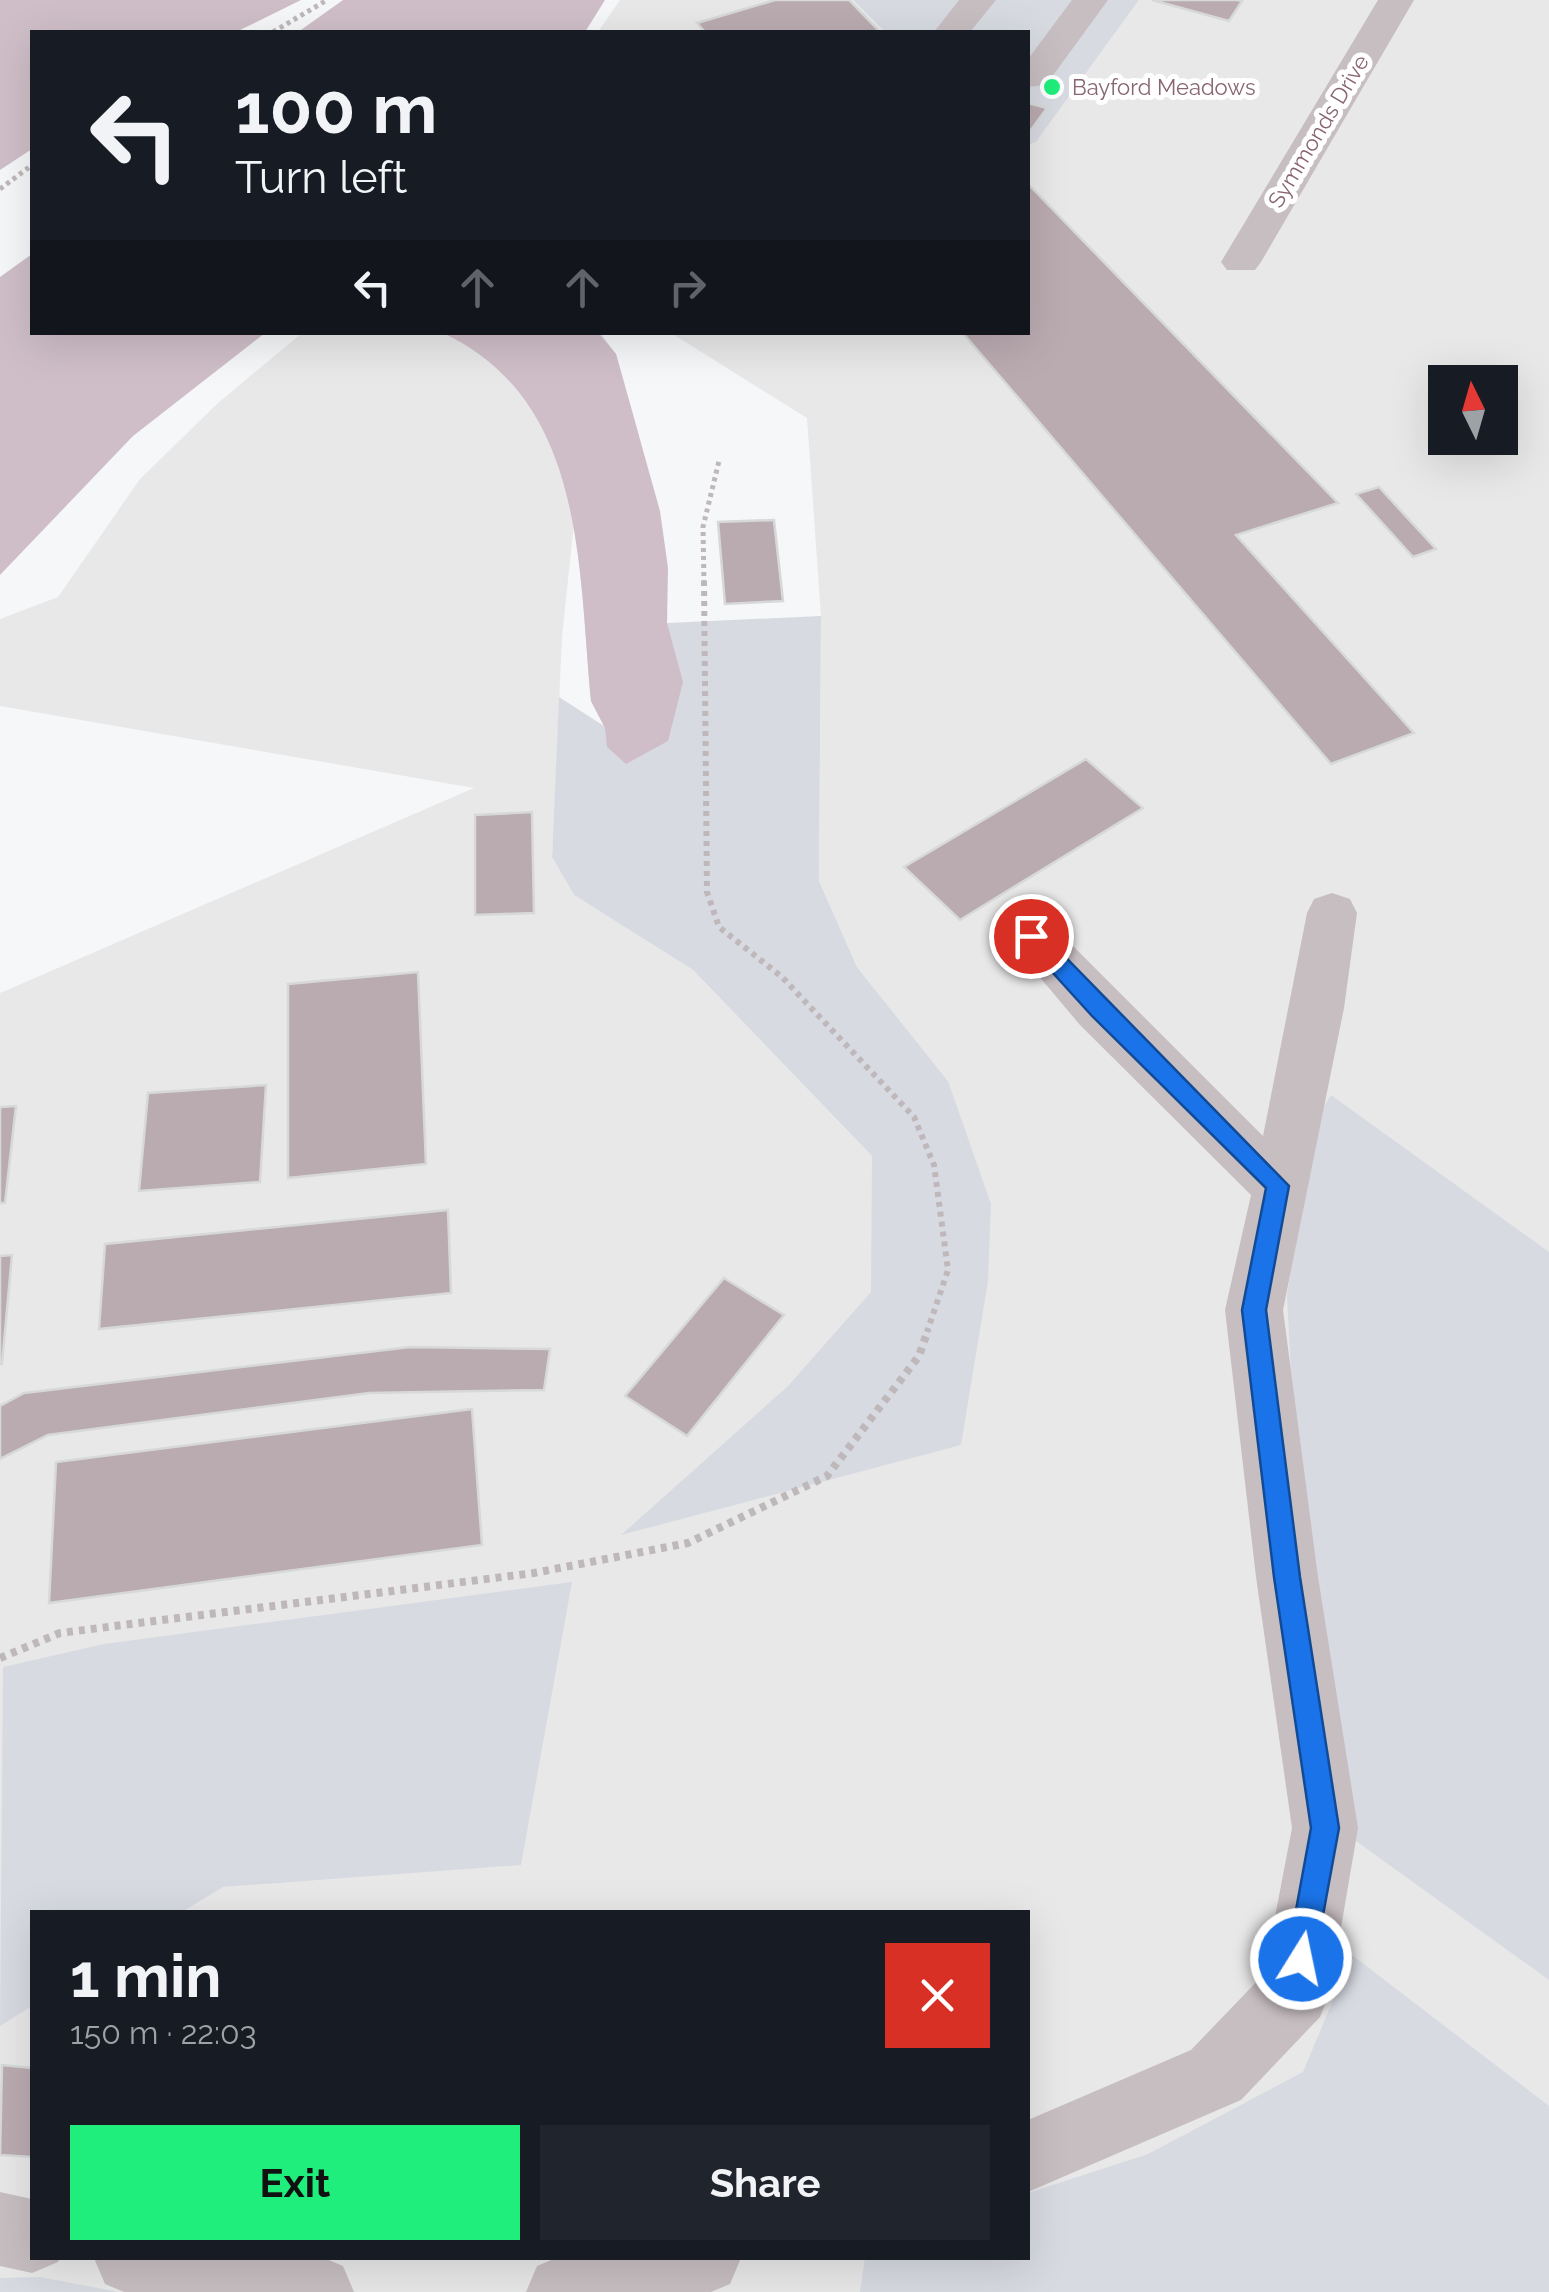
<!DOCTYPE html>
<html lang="en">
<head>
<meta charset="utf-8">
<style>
	body { margin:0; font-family:Raleway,sans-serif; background:#20242c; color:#f1f3f6; height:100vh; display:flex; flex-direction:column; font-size:38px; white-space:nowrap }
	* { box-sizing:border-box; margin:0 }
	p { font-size:32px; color:#9ea1a6 }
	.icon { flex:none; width:55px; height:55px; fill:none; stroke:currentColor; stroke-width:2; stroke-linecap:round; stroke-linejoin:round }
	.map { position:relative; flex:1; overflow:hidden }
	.panel { position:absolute; left:30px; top:1910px; width:1000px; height:350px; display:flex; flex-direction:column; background:#171b24; border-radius:0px; box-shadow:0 10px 40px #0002 }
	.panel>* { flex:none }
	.top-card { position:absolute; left:30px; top:30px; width:1000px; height:305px; border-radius:0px; box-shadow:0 10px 40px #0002; background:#171b24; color:#f1f3f6; overflow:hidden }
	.needle { width:65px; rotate:355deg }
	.buttons { position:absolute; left:1428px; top:365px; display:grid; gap:20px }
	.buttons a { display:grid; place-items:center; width:90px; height:90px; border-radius:0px; background:#171b24; box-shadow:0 10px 40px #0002; font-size:50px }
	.pin { position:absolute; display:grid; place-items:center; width:85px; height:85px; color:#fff; margin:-42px; border:5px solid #fff; border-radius:50%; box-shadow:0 2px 10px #0007 }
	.me { position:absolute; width:110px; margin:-55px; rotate:10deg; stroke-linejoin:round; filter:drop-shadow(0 0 8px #0008) }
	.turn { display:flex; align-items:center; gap:35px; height:210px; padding:0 40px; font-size:45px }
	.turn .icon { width:130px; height:130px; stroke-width:2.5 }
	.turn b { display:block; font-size:70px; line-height:85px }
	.lanes { display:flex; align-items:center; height:95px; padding:0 40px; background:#0003; justify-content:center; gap:50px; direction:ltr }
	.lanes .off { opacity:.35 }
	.round { display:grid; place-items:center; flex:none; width:105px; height:105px; border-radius:0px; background:#20242c }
	.overview { display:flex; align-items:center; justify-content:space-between; height:170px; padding:0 40px }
	h1 { font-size:60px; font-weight:700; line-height:75px }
	.primary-button { display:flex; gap:20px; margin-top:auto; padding:20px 40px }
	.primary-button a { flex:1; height:115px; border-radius:0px; background:#1fee7c; color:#111; font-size:40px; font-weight:700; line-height:115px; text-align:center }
	.primary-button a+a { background:#20242c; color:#f1f3f6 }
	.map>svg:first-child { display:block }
	.built { fill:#e8e8e9; fill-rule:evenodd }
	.green { fill:#d8dae2 }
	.water { fill:#cfbec7 }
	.building { fill:#baabb1; stroke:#d7d9d9; stroke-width:2.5 }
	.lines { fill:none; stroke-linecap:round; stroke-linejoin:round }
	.path-far2 { stroke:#bfb8bb; stroke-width:5; stroke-dasharray:4 4; stroke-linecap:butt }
	.path-far1 { stroke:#bfb8bb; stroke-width:6; stroke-dasharray:5 5; stroke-linecap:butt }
	.path { stroke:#bfb8bb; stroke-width:8; stroke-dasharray:6 6; stroke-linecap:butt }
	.minor { fill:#c7bec1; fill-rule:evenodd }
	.route { fill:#1a73e8; stroke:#114b97; stroke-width:2.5 }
	.poi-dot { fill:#1fee7c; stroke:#fff; stroke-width:4 }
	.labels { text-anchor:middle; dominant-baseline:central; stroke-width:10; stroke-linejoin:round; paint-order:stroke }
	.far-poi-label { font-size:22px; fill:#886571; stroke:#fff; text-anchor:start }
	.far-street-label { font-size:22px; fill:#886571; stroke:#fff }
</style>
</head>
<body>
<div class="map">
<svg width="1549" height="2292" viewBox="0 0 1549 2292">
	<rect width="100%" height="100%" fill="#f5f7f8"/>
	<g class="built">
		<path d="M620,0H853L885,32H598Z"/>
		<path d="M1139,0H1549V2292H0V993L474,788L0,706V619L58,597L140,479L218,403L302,333L499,332L580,466L562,637L552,857L574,895L693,970L872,1156V1291L948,1081L857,967L819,881L821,616L807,418L671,333L1028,332V145L1036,142ZM1445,382H1500V438H1445ZM32,1912H1028V2258H32Z"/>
	</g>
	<g class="green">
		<path d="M853,0H1139L1036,142L1028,145V32H885Z"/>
		<path d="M443,333L601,334L616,354C641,444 669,529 667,623L821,616L819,881L857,967L948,1081L991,1204L988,1281L961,1445L621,1535L788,1386L871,1292L872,1156L693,970L574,895L552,857L559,697L604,726L591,701C578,566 586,400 443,333Z"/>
		<path d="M1331,1095L1549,1252V1980L1356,1841L1297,1489L1287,1295L1314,1122Z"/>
		<path d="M572,1582L521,1865L223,1887L182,1912H32V2006L0,2026L3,1667L104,1644Z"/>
		<path d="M1352,1955L1549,2106V2292H860L865,2258H1028V2193L1148,2154L1303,2072Z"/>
		<path d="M40,2277L119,2292H0V2278Z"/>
	</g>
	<g class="water">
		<path d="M0,0H301L236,32H32V149L0,170Z"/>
		<path d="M343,0H605L585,32H298Z"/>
		<path d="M32,254V332L265,333L133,436L0,575V277Z"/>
		<path d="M443,333H598L616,354L660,511L668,568L667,623L683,682L668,741L626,764L607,747L605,728L591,701C578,566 586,400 443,333Z"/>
	</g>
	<g class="building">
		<path d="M775,0H849L880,32H705L697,23Z"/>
		<path d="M1152,0H1237L1242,1L1229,21Z"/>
		<path d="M1028,103L1047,108L1031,130L1028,129Z"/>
		<path d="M1028,184L1338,503L1236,535L1414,733L1331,764L962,332H1028Z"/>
		<path d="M1379,487L1436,549L1413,557L1356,494Z"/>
		<path d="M774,520L783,601L725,604L718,522Z"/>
		<path d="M1086,759L1143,808L960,920L904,867Z"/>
		<path d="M532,812L534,913L475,915V815Z"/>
		<path d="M418,972L426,1164L288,1178V984Z"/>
		<path d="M266,1085L260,1182L139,1191L148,1093Z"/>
		<path d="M16,1106L5,1203H0V1107Z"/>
		<path d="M448,1210L451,1293L99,1329L105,1244Z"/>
		<path d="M12,1255L2,1364H0V1256Z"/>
		<path d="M724,1278L784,1315L687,1436L625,1396Z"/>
		<path d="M410,1347L550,1349L544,1390L369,1393L48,1435L0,1459V1406L24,1393Z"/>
		<path d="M472,1409L482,1545L49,1603L56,1462Z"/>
		<path d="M2,2065L32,2068V2157L0,2155Z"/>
	</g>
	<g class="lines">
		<g class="path-far2">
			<path d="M273,32L327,0"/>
			<path d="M0,189L32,165"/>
			<path d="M704,584L703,527L719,461"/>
		</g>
		<path class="path-far1" d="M704,581L707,892L719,927L782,977L914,1117L934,1165L948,1270L927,1332"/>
		<path class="path" d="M0,1658L60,1633L534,1573L688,1543L827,1476L919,1356L928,1330"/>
		<g class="minor">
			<path d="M959,0H996L970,32H934Z"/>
			<path d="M1072,0H1108L1046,85L1028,87V59Z"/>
			<path d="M1378,0H1414L1261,262L1255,270H1227L1221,262Z"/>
			<path d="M1332,893L1350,899L1357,913L1344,1008L1283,1310L1318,1577L1358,1828L1330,1992L1320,2017L1241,2100L1028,2192V2120L1191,2050L1264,1974L1292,1828L1256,1577L1225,1310L1251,1195L1080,1025L1005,936L1013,922L1031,916L1049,922L1263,1136L1307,913L1314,899Z"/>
			<path d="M0,2192L32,2199V2258H60L58,2262L32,2273L0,2266Z"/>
			<path d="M94,2258H324L343,2266L354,2292H124L105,2284Z"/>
			<path d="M556,2258H741L730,2284L711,2292H526L537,2266Z"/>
		</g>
	</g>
	<path class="route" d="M1031,927L1039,930L1289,1186L1266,1310L1300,1577L1339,1828L1315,1959L1311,1969L1301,1973L1291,1969L1287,1959L1311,1828L1274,1577L1242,1310L1266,1188L1092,1016L1024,941V930Z"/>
	<circle class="poi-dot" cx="1052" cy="87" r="10"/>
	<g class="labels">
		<g class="far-poi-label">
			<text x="1072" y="87">Bayford Meadows</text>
		</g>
		<g class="far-street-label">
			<text transform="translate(1318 131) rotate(-59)">Symmonds Drive</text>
		</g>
	</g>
</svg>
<div class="buttons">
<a><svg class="needle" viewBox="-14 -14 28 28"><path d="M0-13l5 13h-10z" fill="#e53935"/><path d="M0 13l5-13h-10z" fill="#9ea1a6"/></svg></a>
</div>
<div class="pin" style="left:1031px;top:936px;background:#d93025"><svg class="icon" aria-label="arrive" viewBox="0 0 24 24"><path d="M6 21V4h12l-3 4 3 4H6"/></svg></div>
<svg class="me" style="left:1301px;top:1959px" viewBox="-20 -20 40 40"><circle r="17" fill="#1a73e8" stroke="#fff" stroke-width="3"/><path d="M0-11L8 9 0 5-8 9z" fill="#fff"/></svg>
<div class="top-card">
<div class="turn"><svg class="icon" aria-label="left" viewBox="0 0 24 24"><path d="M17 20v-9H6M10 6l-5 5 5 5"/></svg><div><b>100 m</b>Turn left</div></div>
<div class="lanes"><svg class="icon" aria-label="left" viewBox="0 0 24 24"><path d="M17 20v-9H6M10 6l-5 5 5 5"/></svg><svg class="icon off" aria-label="ahead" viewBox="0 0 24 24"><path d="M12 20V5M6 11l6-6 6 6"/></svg><svg class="icon off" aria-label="ahead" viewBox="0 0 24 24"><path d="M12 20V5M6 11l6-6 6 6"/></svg><svg class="icon off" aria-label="right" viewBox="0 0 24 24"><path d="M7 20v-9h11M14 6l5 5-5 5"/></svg></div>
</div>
<section class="panel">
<div class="overview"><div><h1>1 min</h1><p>150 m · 22:03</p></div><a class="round" style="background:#d93025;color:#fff"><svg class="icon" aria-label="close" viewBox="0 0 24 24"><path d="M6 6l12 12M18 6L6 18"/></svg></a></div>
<div class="primary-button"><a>Exit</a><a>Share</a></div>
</section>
</div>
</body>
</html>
